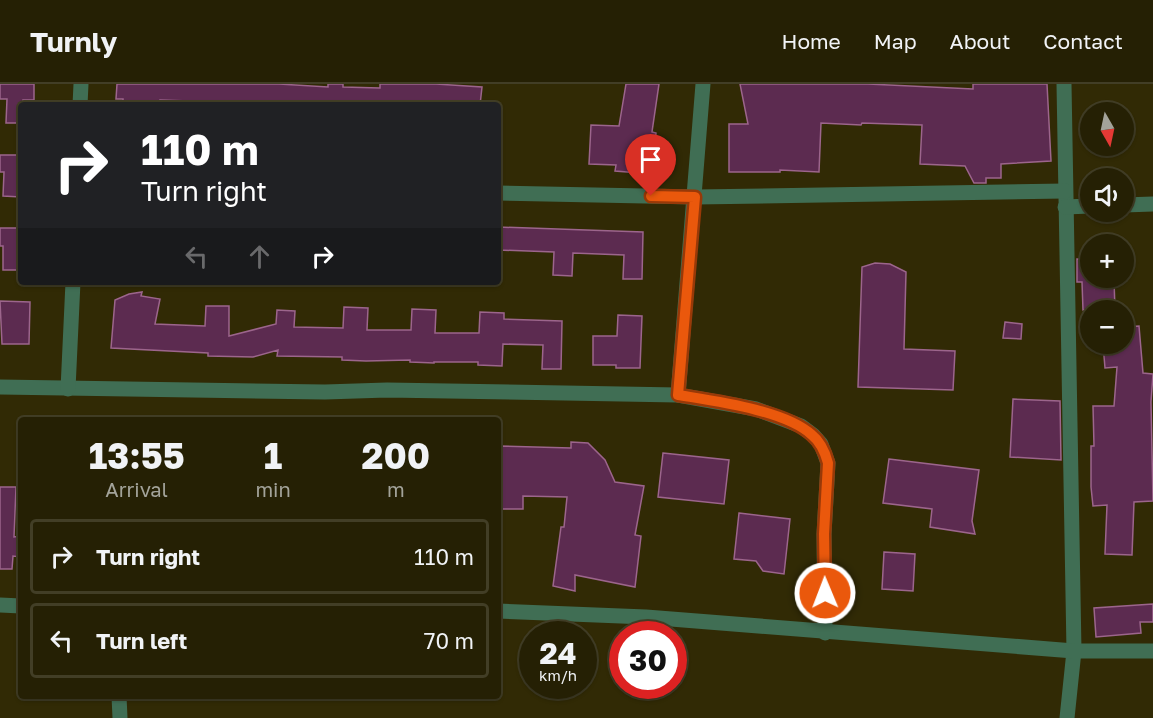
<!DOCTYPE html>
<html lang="en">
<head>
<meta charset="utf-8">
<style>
	body { margin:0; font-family:"Golos Text",sans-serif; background:#312d13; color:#f1f3f6; height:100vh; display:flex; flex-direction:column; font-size:22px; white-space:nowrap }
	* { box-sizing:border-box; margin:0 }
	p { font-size:20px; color:#a3a39a }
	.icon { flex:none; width:33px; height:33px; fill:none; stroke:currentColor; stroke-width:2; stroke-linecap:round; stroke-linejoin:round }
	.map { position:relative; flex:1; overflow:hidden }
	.details { position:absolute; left:18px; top:333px; width:483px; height:282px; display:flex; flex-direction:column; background:#252004; border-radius:6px; box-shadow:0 2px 4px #0004,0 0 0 2px #423e26 }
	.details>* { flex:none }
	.guide { position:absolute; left:18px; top:18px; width:483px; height:183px; border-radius:6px; box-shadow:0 2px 4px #0004,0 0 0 2px #423e26; background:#202124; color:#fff; overflow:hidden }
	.needle { width:39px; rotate:171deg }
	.controls { position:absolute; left:1080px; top:18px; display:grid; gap:12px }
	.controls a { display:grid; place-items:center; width:54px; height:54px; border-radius:50%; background:#252004; box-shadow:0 2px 4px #0004,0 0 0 2px #423e26; font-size:30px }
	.speed { position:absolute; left:519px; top:537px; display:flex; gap:12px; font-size:30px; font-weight:700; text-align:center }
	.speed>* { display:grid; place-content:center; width:78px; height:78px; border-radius:50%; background:#252004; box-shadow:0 2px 4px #0004,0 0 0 2px #423e26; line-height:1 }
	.speed small { font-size:15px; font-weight:400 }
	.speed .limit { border:9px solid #d22; background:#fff; color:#111 }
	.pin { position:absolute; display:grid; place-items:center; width:51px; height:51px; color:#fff; margin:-62px -26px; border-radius:50% 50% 50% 0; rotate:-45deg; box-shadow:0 0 6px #0007 }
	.pin .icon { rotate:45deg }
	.me { position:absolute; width:66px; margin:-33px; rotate:359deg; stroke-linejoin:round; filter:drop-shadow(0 0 4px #0008) }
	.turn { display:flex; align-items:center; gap:21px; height:126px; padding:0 24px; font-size:27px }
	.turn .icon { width:78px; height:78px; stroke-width:2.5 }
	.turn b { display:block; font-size:42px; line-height:51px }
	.lanes { display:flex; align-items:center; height:57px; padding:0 24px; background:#0003; justify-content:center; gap:30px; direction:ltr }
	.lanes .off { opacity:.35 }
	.eta { display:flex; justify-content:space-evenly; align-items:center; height:102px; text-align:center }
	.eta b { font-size:36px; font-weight:700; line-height:42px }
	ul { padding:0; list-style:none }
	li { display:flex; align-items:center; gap:18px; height:75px; margin:0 12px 9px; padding:0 12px; border:3px solid #423e26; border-radius:6px }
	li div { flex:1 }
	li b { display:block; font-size:22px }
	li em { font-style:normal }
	header { display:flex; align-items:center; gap:36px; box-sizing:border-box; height:84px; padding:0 30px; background:#252004; border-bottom:2px solid #423e26 }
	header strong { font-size:28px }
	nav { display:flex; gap:33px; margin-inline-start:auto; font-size:21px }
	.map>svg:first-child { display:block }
	.building { fill:#5c2b50; stroke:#9c658c; stroke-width:1.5 }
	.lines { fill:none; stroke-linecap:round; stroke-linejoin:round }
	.minor { stroke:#406e54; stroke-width:15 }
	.route-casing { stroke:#983908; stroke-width:15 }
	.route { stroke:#ea580c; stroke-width:10 }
</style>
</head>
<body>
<header>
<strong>Turnly</strong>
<nav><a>Home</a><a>Map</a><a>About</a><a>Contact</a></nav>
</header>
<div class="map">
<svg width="1153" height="634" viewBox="0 0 1153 634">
	<rect width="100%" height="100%" fill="#312a05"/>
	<g class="building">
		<path d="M0,0H34V16H23V21H21V39H6L7,15H0Z"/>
		<path d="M117,0H279L328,3V0H343V3L380,4V0H436L482,3L480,21H190V17L160,16V19H151L150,21H123V15H116Z"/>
		<path d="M626,0H659L652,48L656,49L652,90L615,87L616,81L589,80L591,41L619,42Z"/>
		<path d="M740,0H868L973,5V0H1047L1051,77L1001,80V94H986V99H974L965,82L920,80L922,41L862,39L861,41L821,39L819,88L780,86V88H729V40H748Z"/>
		<path d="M0,71H21V113L3,112L4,88H0Z"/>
		<path d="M498,143L643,148L642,195H623L624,171L573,169L572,192L553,191L554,168L498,166Z"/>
		<path d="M0,144H21V186H3V162H0Z"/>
		<path d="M1077,175L1090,176V197L1114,196L1115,226H1083L1082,198H1077Z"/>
		<path d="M875,179L890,180L906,188L904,265L955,267L953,306L858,303L862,183Z"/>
		<path d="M142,208L141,212L160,215L155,240L205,242L206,222H229V252L276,240L277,226L295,227L294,243L343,244L344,223L368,224L367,246H411L412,225L436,226L435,249H479L480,228L504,229V235L562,237L561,285H542L543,261L503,260L502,282L478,281V278H434V279L410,278V276L366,277L342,276V273L277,272L278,266L253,273L208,272V269L111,264L115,216L129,210Z"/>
		<path d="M0,217L30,218L29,260H2Z"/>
		<path d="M618,231L642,232L640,284H616V281H593V252H617Z"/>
		<path d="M1005,238L1022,240L1021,255L1003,254Z"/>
		<path d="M1139,242L1143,289L1153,290L1151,318L1153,417L1134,418L1132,471L1105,470L1107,421L1093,422L1091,403V362H1094L1093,322H1114L1117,283L1105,284L1103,260H1124V243Z"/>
		<path d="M1013,315L1060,317L1061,376L1010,373Z"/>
		<path d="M571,358L588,359L605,376L615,398L644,402L635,451L641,452L635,503L575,491V507L553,502L561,443H564L567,413L523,412V425H498V372L500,371L501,362L571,364Z"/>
		<path d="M663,369L729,376L724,420L658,413Z"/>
		<path d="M889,375L979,386L972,437L975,450L930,443L932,425L883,419Z"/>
		<path d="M0,403H16L14,453L21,452V473L13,472L12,485H0Z"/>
		<path d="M739,429L790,435L784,490L763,487L756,477L734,475Z"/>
		<path d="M884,468L915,470L913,507L882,505Z"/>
		<path d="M1153,520V538H1140L1141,549L1096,553L1094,524Z"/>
	</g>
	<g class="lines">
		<g class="minor">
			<path d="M1064,0L1074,567L1067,634"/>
			<path d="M80,21L81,0"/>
			<path d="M498,109L695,113L1065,107"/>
			<path d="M1124,121L1153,120"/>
			<path d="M1065,123L1090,122"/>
			<path d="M0,303L325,308L387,306L678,311L756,325L801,342L813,351L821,360L828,379L824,450L825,549"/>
			<path d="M68,305L73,198"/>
			<path d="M678,311L703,0"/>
			<path d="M0,521L21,522"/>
			<path d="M498,527L646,533L1074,567H1153"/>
			<path d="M119,612L120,634"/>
		</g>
	</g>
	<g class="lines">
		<defs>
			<path id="route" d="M651,112L695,113L678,311C714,317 785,326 812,351C821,358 825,368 828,379L824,450L825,509"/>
		</defs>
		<use href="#route" class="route-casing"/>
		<use href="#route" class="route"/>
	</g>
</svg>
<div class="controls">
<a><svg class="needle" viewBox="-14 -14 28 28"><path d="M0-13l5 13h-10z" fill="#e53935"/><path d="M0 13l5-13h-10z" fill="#a3a39a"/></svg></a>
<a><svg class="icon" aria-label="sound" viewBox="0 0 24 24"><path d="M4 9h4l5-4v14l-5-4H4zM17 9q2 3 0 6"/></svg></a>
<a>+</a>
<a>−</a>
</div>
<div class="speed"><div>24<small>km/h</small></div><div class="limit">30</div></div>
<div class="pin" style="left:651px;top:112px;background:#d93025"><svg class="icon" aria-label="arrive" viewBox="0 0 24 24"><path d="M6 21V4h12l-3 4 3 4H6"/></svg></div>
<svg class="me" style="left:825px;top:509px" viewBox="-20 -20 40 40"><circle r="17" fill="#ea580c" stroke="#fff" stroke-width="3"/><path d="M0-11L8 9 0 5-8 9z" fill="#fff"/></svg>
<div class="guide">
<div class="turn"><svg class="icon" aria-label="right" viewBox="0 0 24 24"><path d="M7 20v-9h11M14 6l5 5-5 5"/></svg><div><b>110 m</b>Turn right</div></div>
<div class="lanes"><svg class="icon off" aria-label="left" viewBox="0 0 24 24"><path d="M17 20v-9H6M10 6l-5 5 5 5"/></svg><svg class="icon off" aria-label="ahead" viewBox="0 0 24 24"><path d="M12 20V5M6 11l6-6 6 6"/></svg><svg class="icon" aria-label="right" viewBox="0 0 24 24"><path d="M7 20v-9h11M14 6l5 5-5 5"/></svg></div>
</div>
<section class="details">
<div class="eta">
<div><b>13:55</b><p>Arrival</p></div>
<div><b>1</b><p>min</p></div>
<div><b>200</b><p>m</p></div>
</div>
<ul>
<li><svg class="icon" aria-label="right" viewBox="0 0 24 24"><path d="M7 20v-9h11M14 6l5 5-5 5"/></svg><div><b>Turn right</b></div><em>110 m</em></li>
<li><svg class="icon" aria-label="left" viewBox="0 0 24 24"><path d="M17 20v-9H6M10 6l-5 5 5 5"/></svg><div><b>Turn left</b></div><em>70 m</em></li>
</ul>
</section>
</div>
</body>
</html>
